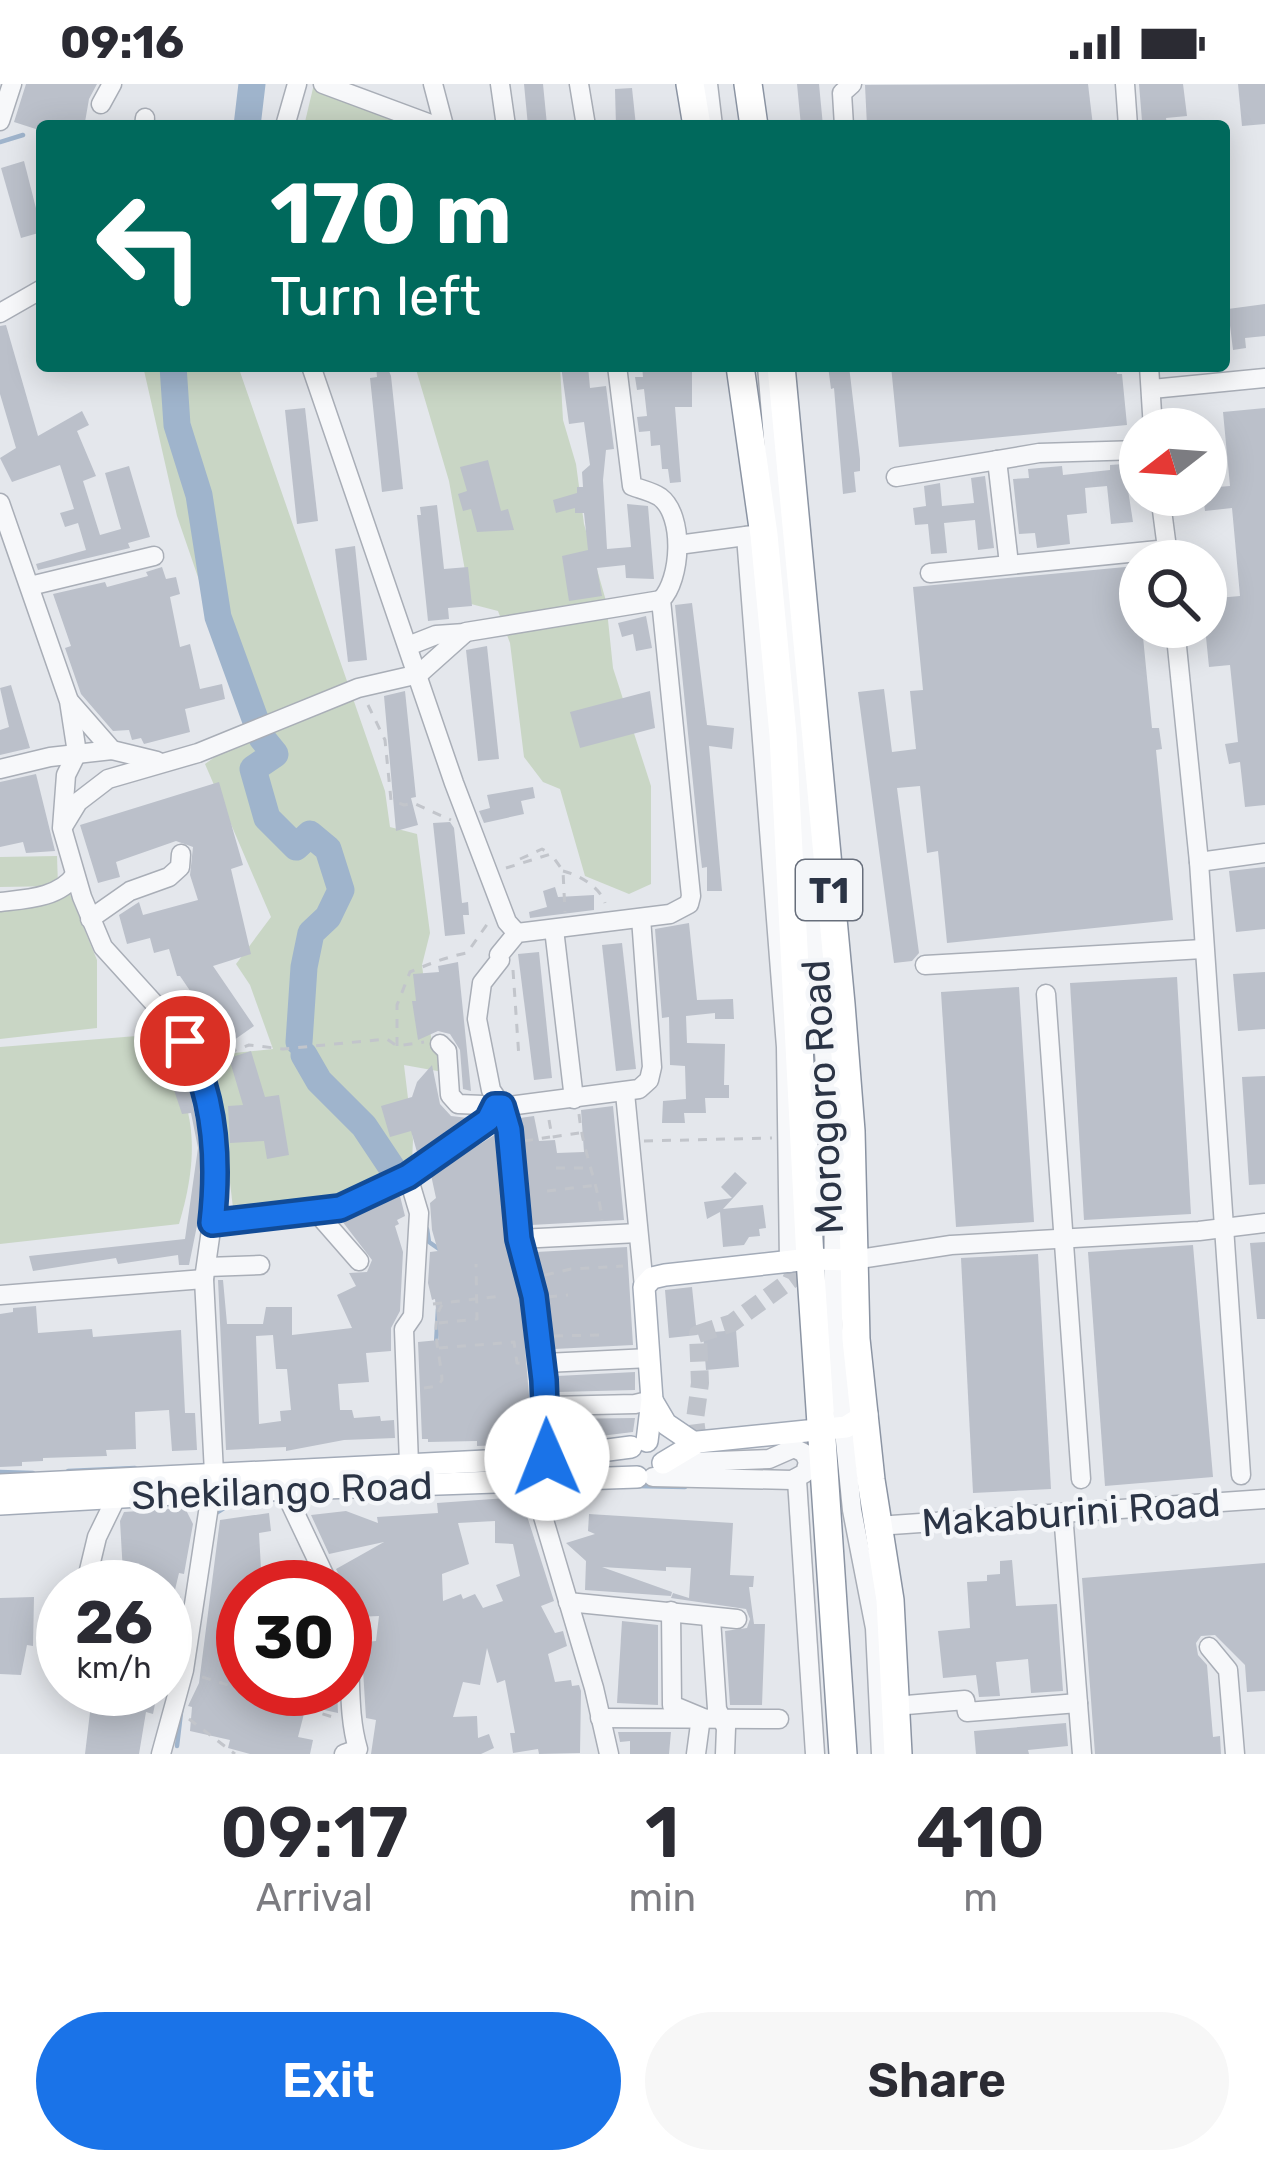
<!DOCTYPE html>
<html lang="en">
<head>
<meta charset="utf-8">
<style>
	body { margin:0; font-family:Rubik,sans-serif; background:#f7f7f7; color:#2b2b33; height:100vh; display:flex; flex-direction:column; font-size:45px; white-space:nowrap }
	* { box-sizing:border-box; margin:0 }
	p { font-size:39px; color:#7c7c81 }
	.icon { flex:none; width:66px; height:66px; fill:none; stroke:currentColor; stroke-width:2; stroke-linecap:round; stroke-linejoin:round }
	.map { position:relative; height:1670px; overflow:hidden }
	.sheet { display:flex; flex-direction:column; background:#fff; flex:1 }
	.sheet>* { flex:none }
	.top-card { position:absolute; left:36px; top:36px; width:1194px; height:252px; border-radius:12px; box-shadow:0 6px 30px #0003; background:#00695c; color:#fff; overflow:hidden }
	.needle { width:78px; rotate:253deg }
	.tools { position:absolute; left:1119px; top:324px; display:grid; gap:24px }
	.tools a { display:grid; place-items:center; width:108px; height:108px; border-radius:50%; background:#fff; box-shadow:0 6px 30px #0003; font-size:60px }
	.speed { position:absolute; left:36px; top:1476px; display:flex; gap:24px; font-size:60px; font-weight:700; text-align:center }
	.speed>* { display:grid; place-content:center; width:156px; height:156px; border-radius:50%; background:#fff; box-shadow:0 6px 30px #0003; line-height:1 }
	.speed small { font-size:30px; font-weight:400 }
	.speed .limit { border:18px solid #d22; background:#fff; color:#111 }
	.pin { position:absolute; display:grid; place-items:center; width:102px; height:102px; color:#fff; margin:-51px; border:6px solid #fff; border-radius:50%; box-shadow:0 3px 12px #0007 }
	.me { position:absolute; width:132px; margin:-66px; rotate:359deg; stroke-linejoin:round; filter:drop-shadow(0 0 9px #0008) }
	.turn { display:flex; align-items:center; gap:42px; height:252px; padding:0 36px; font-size:54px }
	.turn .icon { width:156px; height:156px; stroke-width:2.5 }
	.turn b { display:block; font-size:84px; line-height:102px }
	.eta { display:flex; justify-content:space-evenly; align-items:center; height:204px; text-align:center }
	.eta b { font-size:72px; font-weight:600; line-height:84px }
	.cta { display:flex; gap:24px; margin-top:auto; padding:24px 36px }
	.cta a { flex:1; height:138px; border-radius:72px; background:#1a73e8; color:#fff; font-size:48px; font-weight:600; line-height:138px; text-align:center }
	.cta a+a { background:#f7f7f7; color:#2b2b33 }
	.status { display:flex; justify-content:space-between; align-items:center; height:84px; padding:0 60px; background:#fff; direction:ltr }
	.status svg { height:33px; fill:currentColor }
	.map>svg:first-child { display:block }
	.green { fill:#c9d6c5 }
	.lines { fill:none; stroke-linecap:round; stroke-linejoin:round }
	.stream { stroke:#9fb4cc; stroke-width:4.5 }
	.river { stroke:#9fb4cc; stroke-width:27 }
	.building { fill:#bbc0ca; fill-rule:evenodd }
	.minor-tunnel { stroke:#bfc3cb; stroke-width:18; stroke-dasharray:18 9; stroke-linecap:butt }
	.minor-casing { stroke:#a9aeb7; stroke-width:21 }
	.major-casing { stroke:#a3abb8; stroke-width:24 }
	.highway-casing { stroke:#8b94a3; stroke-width:30 }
	.path { stroke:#c2c5cb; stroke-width:3; stroke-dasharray:9 9; stroke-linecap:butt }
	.minor { stroke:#f7f8fa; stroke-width:18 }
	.major { stroke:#fff; stroke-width:21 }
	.highway { stroke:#fff; stroke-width:27 }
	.route-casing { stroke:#114b97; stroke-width:30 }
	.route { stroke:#1a73e8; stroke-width:21 }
	.labels { text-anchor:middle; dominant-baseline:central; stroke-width:9; stroke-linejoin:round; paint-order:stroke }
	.shield { fill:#f4f6f9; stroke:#676e7b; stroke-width:3 }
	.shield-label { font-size:36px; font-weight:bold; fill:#2b3445 }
	.street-label { font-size:39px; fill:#2b3445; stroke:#f4f6f9 }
</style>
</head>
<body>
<div class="status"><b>09:16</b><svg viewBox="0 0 49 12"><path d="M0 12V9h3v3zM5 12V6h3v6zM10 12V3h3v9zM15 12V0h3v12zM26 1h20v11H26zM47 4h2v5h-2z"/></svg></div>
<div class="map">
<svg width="1265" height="1670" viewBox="0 0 1265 1670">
	<rect width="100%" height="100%" fill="#e4e7ec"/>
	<g class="green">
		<path d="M314,0L430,42H304Z"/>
		<path d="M143,282H238L385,707L390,743L417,750L430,849L422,881L431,953L443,988L404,981L413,1056L412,1077C353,1117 303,1122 233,1124L215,971L273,965L250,901L236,880L271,833L205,680L247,650L223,566L177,432Z"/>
		<path d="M415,282H560L563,336L576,380L584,440L606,517L613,584L651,702V800L629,810L585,792L560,705L543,698L524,673L510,559L498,527L471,520L449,397Z"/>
		<path d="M57,772L58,802L0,803V773Z"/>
		<path d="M69,808L97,876V944L0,955V824Z"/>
		<path d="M149,951C197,1012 201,1066 179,1140L0,1160V963Z"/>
	</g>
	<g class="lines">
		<g class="stream">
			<path d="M0,58L23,51"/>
			<path d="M427,1145L429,1158L439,1165"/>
			<path d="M436,1261L438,1225"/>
			<path d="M68,1387L135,1384"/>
			<path d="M0,1388L33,1389"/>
			<path d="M636,1402L685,1403"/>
			<path d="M216,1429L229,1421"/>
			<path d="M177,1662L182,1620"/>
		</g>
		<g class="river">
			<path d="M247,42L252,0"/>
			<path d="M173,282L177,341L199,411L218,533L262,654L275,670L253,685L267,734L296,763L310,750L328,765L341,806L328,833L311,849L304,883L299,958"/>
			<path d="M304,971L319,997L364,1042L398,1093"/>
		</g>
	</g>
	<g class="building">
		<path d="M26,0H97L89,15L85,38L42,42V47L14,38Z"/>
		<path d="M524,0H543L547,41L528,42Z"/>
		<path d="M797,0H819L823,42H801Z"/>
		<path d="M1088,0L1093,42H867L865,1Z"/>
		<path d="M1139,0H1183L1187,32L1166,34L1167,41L1150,42L1149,36L1142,37Z"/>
		<path d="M1238,0H1265V40L1242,42Z"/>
		<path d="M632,4L636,42H616L615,5Z"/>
		<path d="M24,77L42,148L21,154L1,84Z"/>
		<path d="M1265,220V252L1245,254L1246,264L1233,266L1228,225Z"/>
		<path d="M6,241L38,352L82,327L89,341L77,347L96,392L83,397L100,451L121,445L105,389L129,382L150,453L128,459L130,464L38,486L36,480L86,466L78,439L65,443L60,429L74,425L60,381L12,398L0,374L16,364L0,310V242Z"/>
		<path d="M376,282H387L391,292L403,405L382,408L370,294L377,293Z"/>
		<path d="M561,282H588L590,304L606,302L614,365L606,366L603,396L607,465L631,463L627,420L648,422L654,495L626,494L625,481L597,484L602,512L569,517L562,472L588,466L584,429H575V424L556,429L553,416L577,409V403H583L582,388L590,381L584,338L569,340Z"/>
		<path d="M642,282L692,284V323H675L681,398L670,399L668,385H662L660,361L651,362L650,347L639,348L637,333L647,332L644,305L637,306L635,293H643Z"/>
		<path d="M828,282H849L860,375V387L854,388L856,408L843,410L834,304L831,305Z"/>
		<path d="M891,282H1116L1117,290H1122L1127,341L899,363Z"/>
		<path d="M305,324L318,437L297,440L285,326Z"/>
		<path d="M1265,324V721L1245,723L1240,678L1229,680L1225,660L1238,658L1230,581L1209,583L1205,543L1206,515L1240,512L1232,424L1205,427L1203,411L1206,404L1230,402L1223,328Z"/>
		<path d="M488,376L501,427L508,425L514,446L477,448L471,425L463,427L458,410L467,407L460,383Z"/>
		<path d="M1124,380L1133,438L1111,440L1107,402L1085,404L1087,429L1067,431L1070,460L1037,464L1035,449L1019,450L1013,395L1029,394L1028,385L1062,382L1063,391L1110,386V381Z"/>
		<path d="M985,392L994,464L978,466L975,436L944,439L947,469L931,470L928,440L915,441L913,424L926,422L924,402L940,399L942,422L974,419L971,394Z"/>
		<path d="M437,421L444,485L468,483L472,522L448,524L449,535L428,537L417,431H421L420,423Z"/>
		<path d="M355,462L367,576L348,578L335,465Z"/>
		<path d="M1136,482L1152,644H1159L1162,665L1156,666L1173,836L947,859L938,767L927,769L920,702L897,704L919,869L912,877L894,879L858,608L884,605L892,668L916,665L910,607L923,606L913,503Z"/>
		<path d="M162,483L166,495L176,493L180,510L170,513L180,563L190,560L200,605L222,600L225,615L185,625L190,648L144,660L141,654L132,656L129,646L113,647L81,610L65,564L71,562L53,510L105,498L107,503L148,492L146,488Z"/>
		<path d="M692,519L707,641L734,644L732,665L709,662L722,807H707V783L702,784L699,758L675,521Z"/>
		<path d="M646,532L652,564L636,567L633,550L622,553L618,539Z"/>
		<path d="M487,562L499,675L478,677L466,566Z"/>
		<path d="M11,601L30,664L0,671V646L9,643L0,604Z"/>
		<path d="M405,607L416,713L411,714L418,741L396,747L384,612Z"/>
		<path d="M650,607L655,644L580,664L570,628Z"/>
		<path d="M36,690L55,767L26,769L23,758L0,763V698Z"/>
		<path d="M219,698L243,781L231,785L251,870L213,882L254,942L227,961L180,892H177L169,865L154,869L150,854L127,860L119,831L139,818L143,831L198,816L190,791L193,763L176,757L116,778L120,793L98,799L80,741Z"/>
		<path d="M533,703L535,714L521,717L524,730L484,739L479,727L490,724L487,711Z"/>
		<path d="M450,738L454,744L462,819L468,818L469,831H463L465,850L445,852L433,739Z"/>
		<path d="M1265,783V845L1236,848L1229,787Z"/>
		<path d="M555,803L558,813L594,811V826L530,834L529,828L547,823L543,807Z"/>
		<path d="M689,839L697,916L733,915L734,935H715V929L686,932L687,959L725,960L724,1001H729V1014H705L706,1029H684L685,1039H662L663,1017L686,1015L685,982L670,981L669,933L662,934L655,845Z"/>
		<path d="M622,859L636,985L616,987L602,861Z"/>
		<path d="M539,868L552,994L534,996L518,870Z"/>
		<path d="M458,878L464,937L471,1007L463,1005L460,966L450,950L438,947L418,956L412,917H416L413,890L439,888L438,882Z"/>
		<path d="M1265,888V945L1238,947L1233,890Z"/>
		<path d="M1177,893L1191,1130L1084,1136L1070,899Z"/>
		<path d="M1019,903L1034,1138L956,1143L941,908Z"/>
		<path d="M157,944L185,986L202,1063V1117L189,1181H179L178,1171L118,1180L116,1174L33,1187L29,1172L185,1155L198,1064L191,1029L182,1030L154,946Z"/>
		<path d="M251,967L265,1013L279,1011L289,1071L267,1075L264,1057L230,1059L228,1022L243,1021L229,974Z"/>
		<path d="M432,981L440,1020L451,1032L468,1034L417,1068L411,1047L390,1053L381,1022L412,1013L417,998Z"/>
		<path d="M1265,992V1100L1249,1101L1242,993Z"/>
		<path d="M613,1022L624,1136L531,1141L520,1034L534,1032L539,1057L555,1056L557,1069L584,1068L581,1026Z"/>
		<path d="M496,1050L506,1156L521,1215L533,1360L477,1362V1357L428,1358V1355H422L418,1258L439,1256L435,1215L432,1216L428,1199L430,1168L438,1167L432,1146L430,1119L436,1114L431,1091Z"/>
		<path d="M735,1088L747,1099L723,1125L763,1121L766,1144L759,1145L760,1152L749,1153L744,1161L723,1163L720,1128L707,1135L704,1118L732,1114L721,1103Z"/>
		<path d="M400,1112L405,1132L397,1136L399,1140L395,1142L403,1168L400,1227L391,1244V1267L366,1269L369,1298L338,1300L340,1326H352L354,1334L380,1332L381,1337L394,1336L395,1354L344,1356L286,1367V1363L226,1366L218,1196H223L227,1240H263L266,1223H292V1251L352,1244L337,1211L356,1202L349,1189L367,1188L372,1176L342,1137ZM273,1251L276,1285H287L291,1326L280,1327L281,1337L259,1340L256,1252Z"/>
		<path d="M1265,1158V1235H1257L1250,1159Z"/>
		<path d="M1193,1161L1213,1393L1105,1402L1088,1168Z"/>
		<path d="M627,1163L633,1261L554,1265L547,1210L536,1168Z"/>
		<path d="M1038,1170L1051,1405L973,1409L961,1174Z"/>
		<path d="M692,1203L697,1251L669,1254L665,1206Z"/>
		<path d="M36,1222L38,1249L92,1245L93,1253L181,1246L185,1329H195L197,1366L172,1367L169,1326L135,1328L136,1365L106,1366L107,1372L43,1374V1377L22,1378V1382L0,1383V1230L13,1228V1224Z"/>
		<path d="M736,1246L739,1283L706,1286L703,1249Z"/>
		<path d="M635,1288V1306L558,1308L557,1292Z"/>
		<path d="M635,1334L633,1348L560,1357L559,1335Z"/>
		<path d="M521,1413L554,1517L541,1522L555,1549L563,1547L567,1562L548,1570L555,1598L571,1596L572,1602L579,1601L581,1607L580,1669L539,1670L538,1665L513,1669L510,1649H515L505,1596L497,1599L487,1564L480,1601L463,1598L453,1633L477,1632L478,1654L489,1650L494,1664L481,1670H371L376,1636L366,1634L362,1570L366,1558L376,1557L379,1532L357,1533L345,1525V1503L336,1485L384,1458L329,1470L311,1431L346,1427L378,1439L377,1433L438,1429L437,1419ZM495,1437V1459L513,1460L520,1492L496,1501L503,1517L483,1524L475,1510L463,1515L461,1510L443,1517L442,1490L469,1480L458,1439Z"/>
		<path d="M185,1424L193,1440L184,1490L179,1489L174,1510L181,1513L173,1539L177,1540L165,1604V1503H149L150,1493L123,1489L120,1437L124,1428Z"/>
		<path d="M269,1429L271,1447L259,1449L262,1503H243V1605H337L338,1629L306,1622L298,1653L313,1656L310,1670H250L228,1664L230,1656L190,1647L192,1623L188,1622L199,1599L220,1436Z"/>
		<path d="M589,1430L733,1439L730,1491L754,1492L753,1503H749L754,1540H765L762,1621H730L725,1547L747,1544L750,1535L746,1525L671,1514L673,1509L689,1514L691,1484L666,1483V1487L602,1483L672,1508L671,1512L585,1506L586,1477L566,1459L595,1450L588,1447Z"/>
		<path d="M1012,1476L1016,1522L1057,1520L1063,1607L1031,1609L1028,1575L996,1578L1000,1612L979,1613L976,1591L943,1594L938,1547L970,1544L967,1498L987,1497V1491L1000,1490V1477Z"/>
		<path d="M1265,1479V1607L1247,1608L1245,1581L1215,1551L1201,1552L1196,1559L1198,1571L1207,1581L1213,1653L1220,1652L1221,1670H1095L1082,1494Z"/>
		<path d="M34,1513L33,1562L27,1561L21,1591L0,1590V1514Z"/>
		<path d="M622,1537L658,1541V1621L617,1619Z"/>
		<path d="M141,1605H158L153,1630L146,1628L139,1670H85L91,1620L83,1619L85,1607L139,1616Z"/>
		<path d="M1066,1639L1068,1662L1028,1666L1029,1670H976L974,1647Z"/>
		<path d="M618,1648H671L669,1670H630V1657L620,1658Z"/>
	</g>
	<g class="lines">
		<path class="minor-tunnel" d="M698,1358L695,1335L700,1299L698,1250L732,1239L791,1196L799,1178"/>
		<defs>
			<g id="minor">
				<path d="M323,0L436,42"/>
				<path d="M433,0L444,42"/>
				<path d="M500,0L506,42"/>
				<path d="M579,0L586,42"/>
				<path d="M708,0L713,42"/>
				<path d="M1125,0L1128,42"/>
				<path d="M101,20L112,0"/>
				<path d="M0,37L12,0"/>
				<path d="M144,42L145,34"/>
				<path d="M285,42L297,0"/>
				<path d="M844,42L842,9L852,0"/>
				<path d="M0,229L42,205"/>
				<path d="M311,282L454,699L507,838L517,849"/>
				<path d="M767,282L824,968L834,1118L833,1237L852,1426L875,1544L881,1670"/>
				<path d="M1149,282L1153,345"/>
				<path d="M1152,305L1265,294"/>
				<path d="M997,376L1009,480"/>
				<path d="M896,393L1039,369L1140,366"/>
				<path d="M1160,411L1168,472"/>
				<path d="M0,419L69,617L77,669L66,691L62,744L82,813L103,863L162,928L198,980L216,1062L215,1118L204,1195L214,1389L184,1586L161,1670"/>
				<path d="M746,452L786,963L789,1179"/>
				<path d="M678,461L753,451"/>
				<path d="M930,489L1168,465"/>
				<path d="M30,502L154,472"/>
				<path d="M1175,543L1199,778L1241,1391"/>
				<path d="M408,562L436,551L465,549"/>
				<path d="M70,618L112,666L157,677"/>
				<path d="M0,685L50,673L112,666"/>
				<path d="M64,741L78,718L108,695L198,669L358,604L419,590L466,548L661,516"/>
				<path d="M1199,778L1265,769"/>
				<path d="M0,818C26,815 59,814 75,791"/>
				<path d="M90,835L130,807L169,793L180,783L181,770"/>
				<path d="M554,845L574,1015"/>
				<path d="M925,881L1203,865"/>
				<path d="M1046,910L1081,1395"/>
				<path d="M440,960L447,967L450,1011L458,1020L508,1022L639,1005L649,996L652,983L641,834"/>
				<path d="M625,1009L644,1203"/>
				<path d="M408,1092L419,1129L413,1232L404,1245L409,1380"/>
				<path d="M317,1129L359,1177"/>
				<path d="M212,1139C255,1133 301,1135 343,1123C380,1112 408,1090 440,1069C461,1056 485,1044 495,1021"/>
				<path d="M519,1155L638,1149"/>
				<path d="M853,1176L951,1161L1199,1147L1265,1139"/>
				<path d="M207,1183L260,1181"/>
				<path d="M0,1211L204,1195"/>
				<path d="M545,1279L650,1274"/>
				<path d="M550,1322L635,1320L652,1316"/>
				<path d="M547,1374L544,1296L534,1212L519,1155L509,1046L502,1022L491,1006L477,935L482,899L500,876L499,871L517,849L670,830L689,820L691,812L661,516C681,496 685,432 660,413C653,408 640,405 632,402L617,282"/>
				<path d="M653,1393L792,1396L805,1389L808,1378L804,1369L794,1364L769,1375L663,1379"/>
				<path d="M797,1396L815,1670"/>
				<path d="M533,1399L594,1604L609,1670"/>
				<path d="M284,1406L330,1503"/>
				<path d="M1063,1429L1082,1670"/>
				<path d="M877,1442L1265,1415"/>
				<path d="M85,1503L97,1453L116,1414"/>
				<path d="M568,1518L737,1535"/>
				<path d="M671,1527L672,1621L701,1633L696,1670"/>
				<path d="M711,1535L717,1625L726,1644L725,1670"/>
				<path d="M1209,1563L1228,1586L1235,1670"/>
				<path d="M895,1622L965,1616L967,1628L1078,1619"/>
				<path d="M600,1634L779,1635"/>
				<path d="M344,1670L358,1665C346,1625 353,1580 345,1538"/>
			</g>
			<g id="major">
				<path d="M653,1318L666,1340L694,1359"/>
				<path d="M647,1357L652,1316L644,1203L652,1194L665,1191L810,1175L853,1176"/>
				<path d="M663,1379L698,1358L846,1343L867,1330"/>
				<path d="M0,1401L547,1374L631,1363"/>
				<path d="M0,1420L210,1408L637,1393"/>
			</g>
			<g id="highway">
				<path d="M690,0L697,42"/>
				<path d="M748,0L754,42"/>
				<path d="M740,282L764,451L783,651L810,1175L843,1670"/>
				<path d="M781,282L841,920L851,1047L856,1255L871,1396L890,1516L898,1670"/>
			</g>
		</defs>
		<use href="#minor" class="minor-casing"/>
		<use href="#major" class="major-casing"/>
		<use href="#highway" class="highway-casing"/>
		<g class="path">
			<path d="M368,621L385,656L391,716L404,721L413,719L451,736"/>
			<path d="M520,775L542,765L549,769"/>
			<path d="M506,784L551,770L563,787L565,828"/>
			<path d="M563,787C579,791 600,803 605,819"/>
			<path d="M513,886L519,974"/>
			<path d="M397,962V921L410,888C429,880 446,873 467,869L488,839"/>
			<path d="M211,975L249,961L283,965L387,955L397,962L424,958"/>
			<path d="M579,1030C583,1069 598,1098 602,1136"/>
			<path d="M549,1036L552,1053L579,1049"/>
			<path d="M524,1057L550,1053"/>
			<path d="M644,1057L772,1054"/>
			<path d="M556,1084H590"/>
			<path d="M547,1107L598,1101"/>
			<path d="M545,1191L571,1185L623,1182"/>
			<path d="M548,1213L568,1211"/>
			<path d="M433,1220L502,1212"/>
			<path d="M439,1239L477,1235L476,1180"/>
			<path d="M554,1252L600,1251"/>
			<path d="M439,1264L514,1258L517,1279L527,1280"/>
			<path d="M424,1304L438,1302L442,1296C441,1273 429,1240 442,1221"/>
			<path d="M202,1593L336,1634"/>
			<path d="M189,1635L235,1670"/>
		</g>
		<use href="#minor" class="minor"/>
		<use href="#major" class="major"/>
		<use href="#highway" class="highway"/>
	</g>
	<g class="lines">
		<defs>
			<path id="route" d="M185,957C216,1013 219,1077 212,1139L340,1124L408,1092L488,1036L495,1022H502L509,1046L519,1155L534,1212L544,1296L547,1374"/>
		</defs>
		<use href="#route" class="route-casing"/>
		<use href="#route" class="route"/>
	</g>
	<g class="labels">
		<rect class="shield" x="796" y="776" width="66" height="60" rx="9"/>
		<g class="shield-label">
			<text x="829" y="806">T1</text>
		</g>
		<g class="street-label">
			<text transform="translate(823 1013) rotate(-93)">Morogoro Road</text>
			<text transform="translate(282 1407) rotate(-2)">Shekilango Road</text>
			<text transform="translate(1071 1429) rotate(-4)">Makaburini Road</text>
		</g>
	</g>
</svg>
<div class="tools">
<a><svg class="needle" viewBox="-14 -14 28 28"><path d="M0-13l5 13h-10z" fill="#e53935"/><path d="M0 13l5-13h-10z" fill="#7c7c81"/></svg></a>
<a><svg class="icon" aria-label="search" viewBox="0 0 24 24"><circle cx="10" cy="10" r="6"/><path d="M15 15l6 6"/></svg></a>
</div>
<div class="speed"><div>26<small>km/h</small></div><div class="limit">30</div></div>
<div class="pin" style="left:185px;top:957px;background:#d93025"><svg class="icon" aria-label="arrive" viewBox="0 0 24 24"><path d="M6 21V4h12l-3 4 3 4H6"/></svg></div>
<svg class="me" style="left:547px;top:1374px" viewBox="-20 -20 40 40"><circle r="19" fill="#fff"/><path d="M0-13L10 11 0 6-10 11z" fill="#1a73e8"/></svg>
<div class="top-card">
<div class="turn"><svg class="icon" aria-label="left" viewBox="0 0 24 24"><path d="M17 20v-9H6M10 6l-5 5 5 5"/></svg><div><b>170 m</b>Turn left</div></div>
</div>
</div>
<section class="sheet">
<div class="eta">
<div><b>09:17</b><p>Arrival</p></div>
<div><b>1</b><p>min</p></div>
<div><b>410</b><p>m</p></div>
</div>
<div class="cta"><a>Exit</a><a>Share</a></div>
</section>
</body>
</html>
